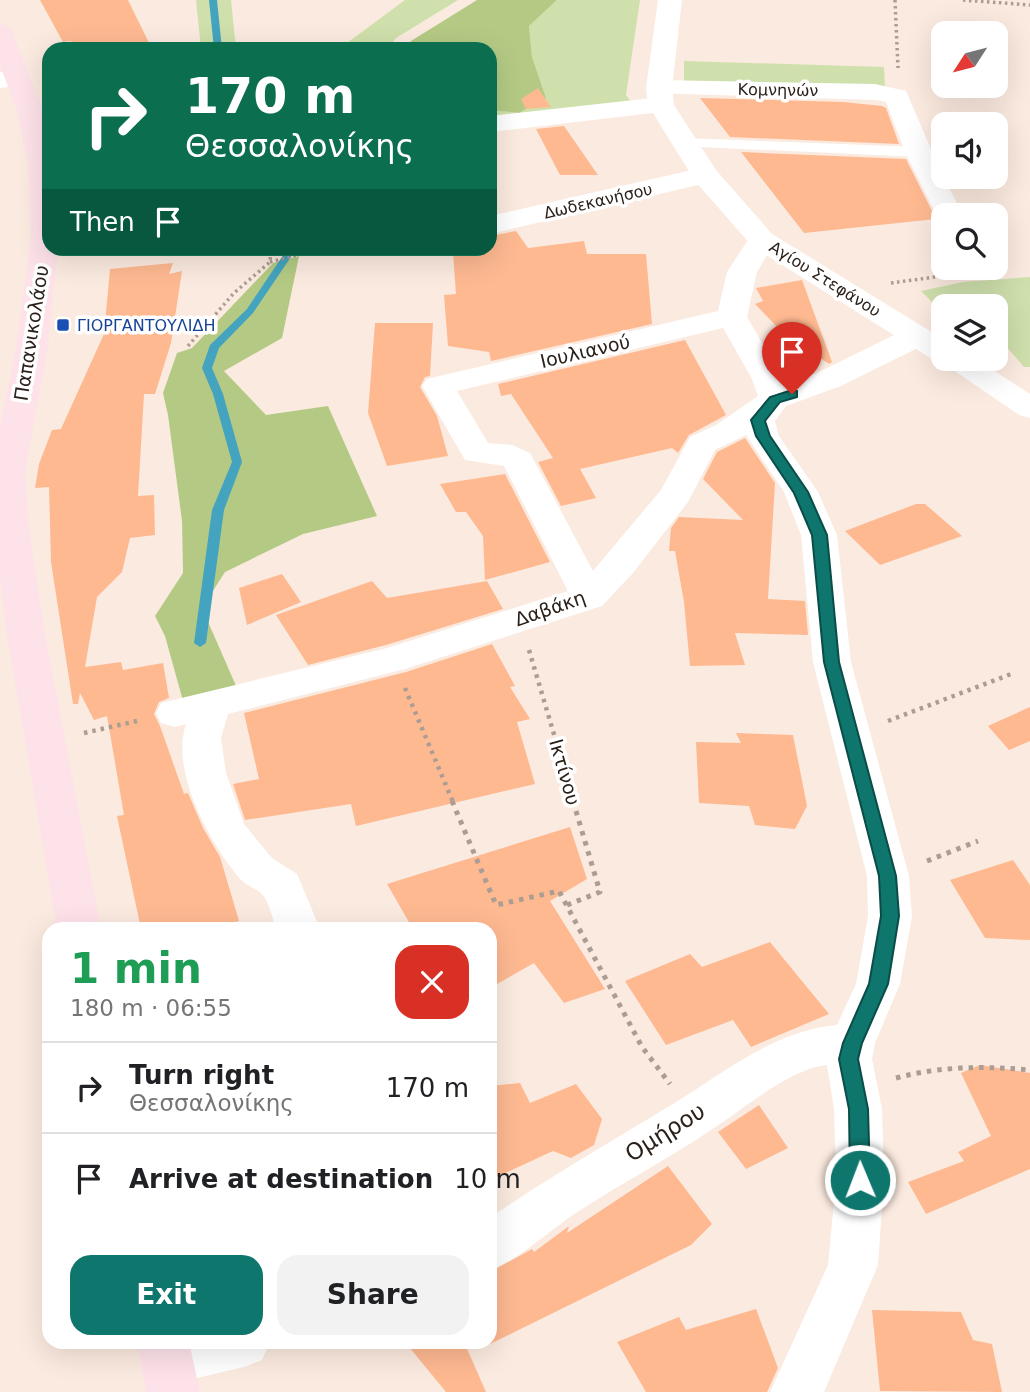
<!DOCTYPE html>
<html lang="en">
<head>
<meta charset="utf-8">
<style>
	body { margin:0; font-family:"DejaVu Sans",sans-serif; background:#f2f2f2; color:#202124; height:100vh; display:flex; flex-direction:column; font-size:26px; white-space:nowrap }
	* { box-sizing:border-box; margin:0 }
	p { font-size:23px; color:#757577 }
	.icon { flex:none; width:38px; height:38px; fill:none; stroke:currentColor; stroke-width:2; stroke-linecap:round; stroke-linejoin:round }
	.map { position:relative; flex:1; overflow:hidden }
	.sheet { position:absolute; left:42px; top:922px; width:455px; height:427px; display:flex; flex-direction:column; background:#fff; border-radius:21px; box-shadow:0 7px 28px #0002 }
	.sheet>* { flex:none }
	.guide { position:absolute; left:42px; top:42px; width:455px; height:214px; border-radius:21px; box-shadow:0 7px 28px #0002; background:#0b6e4f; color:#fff; overflow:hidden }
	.needle { width:46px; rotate:234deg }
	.buttons { position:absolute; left:931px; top:21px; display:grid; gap:14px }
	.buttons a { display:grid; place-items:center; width:77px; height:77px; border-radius:14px; background:#fff; box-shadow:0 7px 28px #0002; font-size:35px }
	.pin { position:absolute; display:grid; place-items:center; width:60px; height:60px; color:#fff; margin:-72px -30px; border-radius:50% 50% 50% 0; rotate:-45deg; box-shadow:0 0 7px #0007 }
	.pin .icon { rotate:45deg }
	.me { position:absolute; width:77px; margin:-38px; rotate:359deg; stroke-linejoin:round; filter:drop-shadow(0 0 5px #0008) }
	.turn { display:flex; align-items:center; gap:24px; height:147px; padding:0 28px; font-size:32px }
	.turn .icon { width:91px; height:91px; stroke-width:2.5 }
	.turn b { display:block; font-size:49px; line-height:60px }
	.then { display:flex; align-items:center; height:66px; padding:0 28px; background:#0003; gap:14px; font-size:26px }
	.round { display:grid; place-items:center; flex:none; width:74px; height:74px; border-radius:21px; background:#f2f2f2 }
	.summary { display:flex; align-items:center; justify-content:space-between; height:119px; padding:0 28px }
	h1 { font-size:42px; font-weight:800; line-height:52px; color:#1e9e55 }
	.cta { display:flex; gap:14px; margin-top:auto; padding:14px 28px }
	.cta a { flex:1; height:80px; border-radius:21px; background:#0f766e; color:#fff; font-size:28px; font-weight:800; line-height:80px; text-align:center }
	.cta a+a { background:#f2f2f2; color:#202124 }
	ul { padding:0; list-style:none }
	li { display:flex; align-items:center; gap:21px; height:91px; padding:0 28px; border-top:2px solid #e0e0e0 }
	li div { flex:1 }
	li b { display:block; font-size:26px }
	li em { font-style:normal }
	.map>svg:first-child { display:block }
	.green { fill:#cfe0ac }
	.forest { fill:#b4ca84 }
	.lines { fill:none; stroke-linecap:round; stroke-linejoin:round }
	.stream { fill:#44a3be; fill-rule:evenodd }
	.building { fill:#feb991 }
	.path-far2 { stroke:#ac9d94; stroke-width:3.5; stroke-dasharray:2.5 3.5; stroke-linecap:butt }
	.path-far1 { stroke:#ac9d94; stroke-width:4.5; stroke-dasharray:3.5 5; stroke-linecap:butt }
	.path { stroke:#ac9d94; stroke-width:5; stroke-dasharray:4.5 6; stroke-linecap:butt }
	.service { fill:#fff; fill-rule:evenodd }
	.minor { fill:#fff; fill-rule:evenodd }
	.tertiary { fill:#fff; fill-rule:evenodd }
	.secondary { fill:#fee2ea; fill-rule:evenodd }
	.route { fill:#0f766e; stroke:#0a4d48; stroke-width:2 }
	.transit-dot { fill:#1a4fb4; stroke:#fff; stroke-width:2.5 }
	.labels { text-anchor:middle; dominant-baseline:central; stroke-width:7; stroke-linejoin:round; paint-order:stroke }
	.far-street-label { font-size:16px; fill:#2b211a; stroke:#fff }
	.far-transit-label { font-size:16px; fill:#164399; stroke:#fff; text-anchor:start }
	.street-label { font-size:19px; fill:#2b211a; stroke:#fff }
	.near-street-label { font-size:23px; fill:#2b211a; stroke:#fff }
</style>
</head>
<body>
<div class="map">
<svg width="1030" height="1392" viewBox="0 0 1030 1392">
	<rect width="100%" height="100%" fill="#fbeadf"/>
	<g class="green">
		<path d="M196,0H231L236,49H201Z"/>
		<path d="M405,0H458L396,38L387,49H339Z"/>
		<path d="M557,0H640L626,95L632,103L490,116V110L519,113L546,98L532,57L529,26Z"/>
		<path d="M684,61L884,67L885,89L684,82Z"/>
		<path d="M1030,277V367H1024L1006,346L996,342V306H943V313L921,291L963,282Z"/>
	</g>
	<g class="forest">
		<path d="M477,0H557L529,26L532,57L546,98L519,113L490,110V49H405L411,41Z"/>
		<path d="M299,256L282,338L224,371L266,415L328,406L377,516L303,534L225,572L202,608L240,695L185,708L165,636L155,616L183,573L182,521L168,415L163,393L177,353L192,348L273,263Z"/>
	</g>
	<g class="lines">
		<g class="stream">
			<path d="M209,0H217L222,49H214Z"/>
			<path d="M288,248H297L253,313L219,348L212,368L223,394L242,462L224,510L206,643L200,647L194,643L212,510L232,462L213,394L202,368L210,345L247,309Z"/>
		</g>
	</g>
	<g class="building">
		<path d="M40,0H128L152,49H74L71,41L63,42Z"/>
		<path d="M538,88L551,107L526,109L521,99Z"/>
		<path d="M700,98L843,102L882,106L886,108L899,144L730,137Z"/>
		<path d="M564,126L598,175H560L536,129Z"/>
		<path d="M741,152L906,159L936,219L804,233Z"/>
		<path d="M516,231L528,248L584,241L587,254H646L652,324L491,361L489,352L448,346L444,295L456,294L453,253H460L459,248H490V236Z"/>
		<path d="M173,263L169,274L182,271L171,343L155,394H144L138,496L154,495L155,535L130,538L122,572L97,597L85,667L121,662L123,670L163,663L169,698L159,702L154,714L160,726L184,794L188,793L203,828L220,857L239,921L201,929H141L117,816L124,815L107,716L94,720L80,693L78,704H73L51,562L49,487L35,488L39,464L52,430L61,429L104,334L110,269Z"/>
		<path d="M802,280L832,362L829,364L781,331L755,304L763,301L756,288Z"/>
		<path d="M375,323H433L430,376L425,377L420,387L437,416L448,456L387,466L368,413Z"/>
		<path d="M685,340L726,415L689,435L678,453L672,448L580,469L596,498L561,506L538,462L553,458L511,394L501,396L498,384Z"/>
		<path d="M745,438L775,483L768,599L805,601L808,635L735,633L745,665L690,666L684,602L675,551H669L671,528L679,517L743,520L703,479L717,452Z"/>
		<path d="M505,474L550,562L485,580L483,536L466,512H456L440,484Z"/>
		<path d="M916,504H925L962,536L880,565L845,531Z"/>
		<path d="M282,574L301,602L247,625L239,588Z"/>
		<path d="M372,581L387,598L487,581L503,609L386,645L308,665L276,615Z"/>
		<path d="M492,644L515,686L510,687L530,719L517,722L535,784L356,826L351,804L245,820L233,784L259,779L244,713L406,672Z"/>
		<path d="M1030,707V741L1009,750L988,726Z"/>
		<path d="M736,733L793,735L807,806L795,829L755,825L749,806L699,803L696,742L741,743Z"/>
		<path d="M570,827L587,879L550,901L605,989L564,1003L534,963L490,988V929H413L387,884Z"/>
		<path d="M1013,860L1030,885V940L985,938L950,880Z"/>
		<path d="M770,942L829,1014L751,1047L733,1020L666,1045L625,981L690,954L702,967Z"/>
		<path d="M980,1065L1030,1073V1169L926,1214L908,1182L964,1161L958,1152L991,1136L961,1073Z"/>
		<path d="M520,1083L530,1103L576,1084L602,1119L594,1145L571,1158L553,1151L490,1180V1086Z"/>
		<path d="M759,1105L788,1148L746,1169L718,1132Z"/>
		<path d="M668,1166L712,1224L691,1245L490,1344V1272L532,1249L534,1252L569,1226L567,1233Z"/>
		<path d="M756,1309L778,1368L767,1392H646L617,1342L679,1317L686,1330Z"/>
		<path d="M872,1310L961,1312L973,1340L992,1344L1002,1392L880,1391Z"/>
		<path d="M405,1342H464L486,1392H446Z"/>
	</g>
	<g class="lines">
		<g class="path-far2">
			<path d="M895,0L898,68"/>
			<path d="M963,0L1030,5"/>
			<path d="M270,262L305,253"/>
			<path d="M891,283L994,269"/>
			<path d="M188,346L234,293L270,262L271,248"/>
		</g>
		<g class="path-far1">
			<path d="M529,650L574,802"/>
			<path d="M405,688L453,802"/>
			<path d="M888,721L1011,674"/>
			<path d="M84,733L137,721"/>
		</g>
		<g class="path">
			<path d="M452,801L496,905L559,891L642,1047L670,1084"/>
			<path d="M927,861L978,841"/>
			<path d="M567,905L600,892L573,801"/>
			<path d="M896,1078C941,1066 984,1066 1030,1070"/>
		</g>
		<path class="service" d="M684,138L919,147L927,152L919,157L678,146L676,143L678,140Z"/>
		<g class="minor">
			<path d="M0,72L27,75L31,80L27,85L0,88Z"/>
			<path d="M659,80L875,84L906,91L943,177L963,214L943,215V221L939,220L905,152L886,102L875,100L650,93L646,88L650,83Z"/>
			<path d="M661,97L670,99L674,105L670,111L490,132V116Z"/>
			<path d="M705,167L715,169L719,175L715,181L490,234V216Z"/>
			<path d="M762,231L772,234L776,240L757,272L747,317L786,384L819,372L906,329L917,327L928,329L932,336L928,343L841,386L786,406L775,421L779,436L818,492L837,535L851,662L909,876L912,916L900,984L875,1043L872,1059L882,1109L884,1180L878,1265L824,1392H770L828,1265L836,1180L834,1109L827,1065C791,1068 742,1110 711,1130C668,1159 622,1183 579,1211C549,1230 524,1257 490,1270V1218C550,1176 613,1141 676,1102C728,1070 774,1031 837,1025L856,984L868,916L867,876L813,662L801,535L784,492L746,435L715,450L688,502L633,573L602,606L405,669L228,714L221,738L226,773L244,824L272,858L297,874L320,929H276C273,919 270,907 265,898C260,890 247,886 240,879C210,843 170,772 186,724L175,727L161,723L156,713L161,703L387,648L568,591L504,466L465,460L422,386L427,379L718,311L727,272L752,234ZM723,328L751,377L758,396L716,425L690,437L661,490L593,571L530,453L512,445L488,443L457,391Z"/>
			<path d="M148,1342H270L262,1360L244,1367L167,1385L148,1378L141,1360Z"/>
		</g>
		<path class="tertiary" d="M658,0H682L672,88L674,105L716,170L772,234L943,339V359H976L1030,394V418L1019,415L940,361L932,359L752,246L695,181L648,105L646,88Z"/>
		<g class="secondary">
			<path d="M0,24L9,26L12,31L43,111L49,135V248H58L48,347L25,471L28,521L44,629L101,929H57L6,629L0,575V427L16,347L31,236L28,162L17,111L0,65Z"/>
			<path d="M137,1342H189L200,1392H146Z"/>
		</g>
	</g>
	<path class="route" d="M792,390L797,391V397L780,402L765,421L770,436L808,492L827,535L839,662L896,876L899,916L888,984L862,1043L858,1059L868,1109L870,1180L867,1187L860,1189L853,1187L850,1180L849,1109L839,1059L843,1043L869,984L881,916L879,876L824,662L812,535L794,493L756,436L751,420L770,397Z"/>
	<rect class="transit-dot" x="56" y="318" width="14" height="14" rx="3.5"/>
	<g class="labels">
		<g class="far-street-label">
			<text transform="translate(778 90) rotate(1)">Κομνηνών</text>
			<text transform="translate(598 201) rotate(-13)">Δωδεκανήσου</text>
			<text transform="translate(825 279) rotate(32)">Αγίου Στεφάνου</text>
		</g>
		<g class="far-transit-label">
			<text x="77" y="325">ΓΙΟΡΓΑΝΤΟΥΛΙΔΗ</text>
		</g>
		<g class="street-label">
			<text transform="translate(31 333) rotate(-81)">Παπανικολάου</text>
			<text transform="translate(585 351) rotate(-13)">Ιουλιανού</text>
			<text transform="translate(550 608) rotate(-19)">Δαβάκη</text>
			<text transform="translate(565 772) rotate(74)">Ικτίνου</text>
		</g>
		<g class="near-street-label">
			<text transform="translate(665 1132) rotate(-32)">Ομήρου</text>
		</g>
	</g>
</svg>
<div class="buttons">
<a><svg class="needle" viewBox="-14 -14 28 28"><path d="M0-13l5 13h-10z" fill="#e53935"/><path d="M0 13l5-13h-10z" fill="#757577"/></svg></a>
<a><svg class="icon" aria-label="sound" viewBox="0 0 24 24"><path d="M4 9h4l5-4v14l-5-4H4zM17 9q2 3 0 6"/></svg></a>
<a><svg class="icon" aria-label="search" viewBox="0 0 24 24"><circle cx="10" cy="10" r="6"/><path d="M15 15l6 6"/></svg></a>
<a><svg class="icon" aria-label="layers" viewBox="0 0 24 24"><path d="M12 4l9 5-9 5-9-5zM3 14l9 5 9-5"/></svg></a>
</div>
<div class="pin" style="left:792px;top:394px;background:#d93025"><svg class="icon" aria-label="arrive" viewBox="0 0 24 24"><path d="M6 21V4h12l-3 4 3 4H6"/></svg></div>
<svg class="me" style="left:860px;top:1180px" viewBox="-20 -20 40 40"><circle r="17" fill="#0f766e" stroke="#fff" stroke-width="3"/><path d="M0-11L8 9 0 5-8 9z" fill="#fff"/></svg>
<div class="guide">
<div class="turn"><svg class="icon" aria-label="right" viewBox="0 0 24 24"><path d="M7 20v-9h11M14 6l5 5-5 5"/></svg><div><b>170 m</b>Θεσσαλονίκης</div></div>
<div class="then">Then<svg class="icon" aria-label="arrive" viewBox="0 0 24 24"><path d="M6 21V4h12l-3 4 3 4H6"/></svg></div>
</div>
<section class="sheet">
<div class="summary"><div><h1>1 min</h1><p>180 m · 06:55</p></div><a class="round" style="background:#d93025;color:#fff"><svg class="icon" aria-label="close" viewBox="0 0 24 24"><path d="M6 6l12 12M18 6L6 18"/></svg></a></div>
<ul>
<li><svg class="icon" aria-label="right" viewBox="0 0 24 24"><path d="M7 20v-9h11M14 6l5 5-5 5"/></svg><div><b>Turn right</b><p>Θεσσαλονίκης</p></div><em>170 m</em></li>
<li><svg class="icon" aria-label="arrive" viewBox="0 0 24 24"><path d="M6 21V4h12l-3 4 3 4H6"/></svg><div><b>Arrive at destination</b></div><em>10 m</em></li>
</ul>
<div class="cta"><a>Exit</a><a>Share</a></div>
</section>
</div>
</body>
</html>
